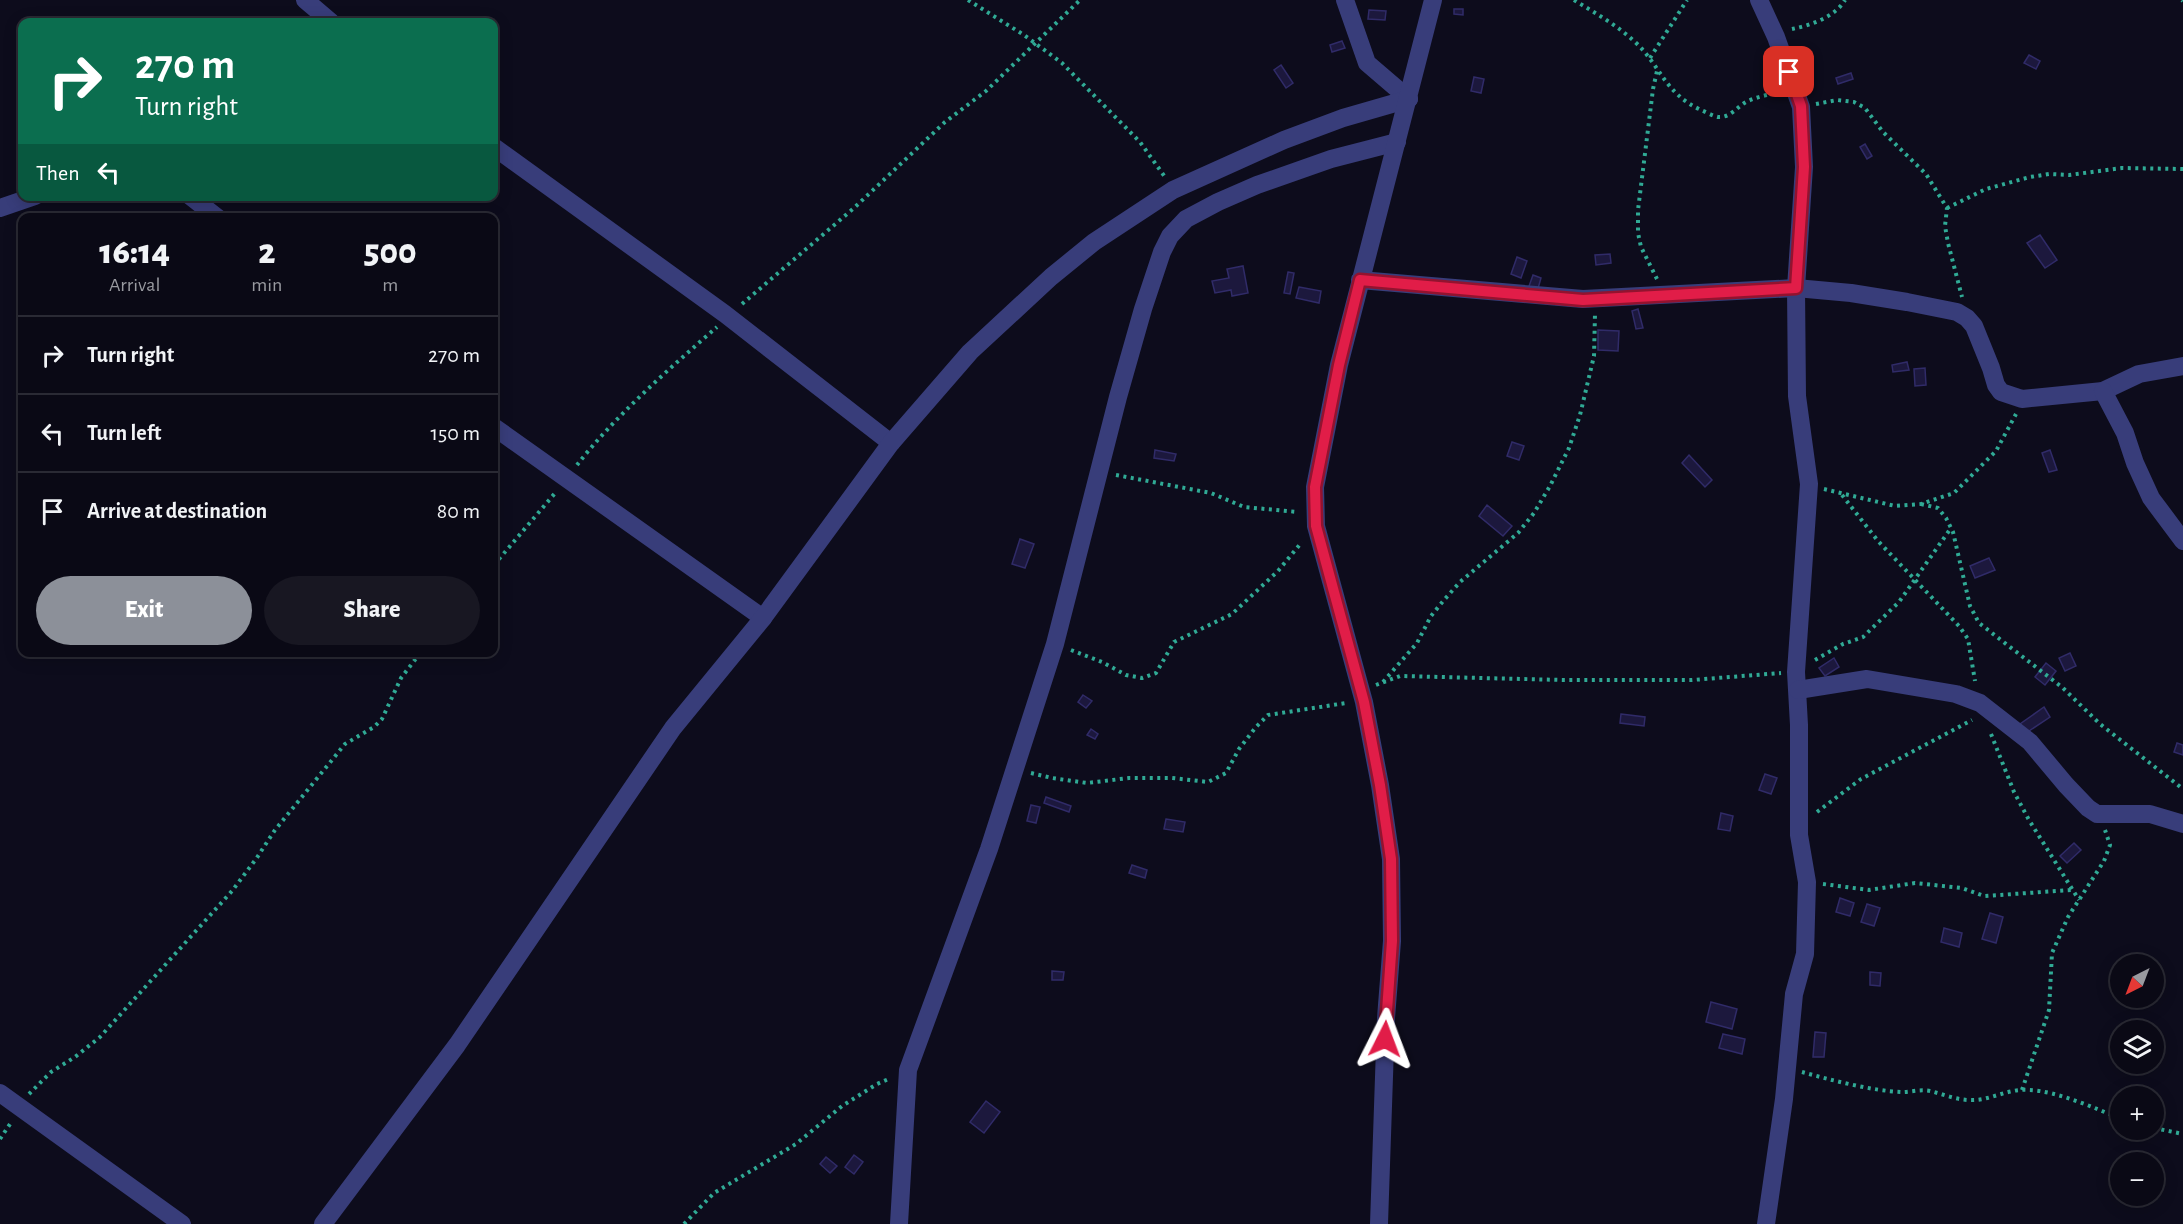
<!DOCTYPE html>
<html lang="en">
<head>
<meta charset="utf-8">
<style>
	body { margin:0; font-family:"Alegreya Sans",sans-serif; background:#181722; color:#f1f3f6; height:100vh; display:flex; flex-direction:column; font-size:22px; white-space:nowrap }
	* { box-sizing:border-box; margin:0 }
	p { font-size:20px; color:#999aa0 }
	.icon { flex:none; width:33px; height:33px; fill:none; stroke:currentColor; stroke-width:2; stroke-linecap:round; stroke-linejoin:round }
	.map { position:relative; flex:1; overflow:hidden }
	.side { position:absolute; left:18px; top:213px; width:480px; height:444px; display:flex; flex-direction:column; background:#0a0915; border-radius:12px; box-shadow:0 3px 15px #0003,0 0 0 2px #2a2a34 }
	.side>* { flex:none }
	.top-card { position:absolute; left:18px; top:18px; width:480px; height:183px; border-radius:12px; box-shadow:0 3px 15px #0003,0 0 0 2px #2a2a34; background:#0b6e4f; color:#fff; overflow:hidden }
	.needle { width:39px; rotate:222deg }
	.controls { position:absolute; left:2110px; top:954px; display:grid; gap:12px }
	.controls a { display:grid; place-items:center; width:54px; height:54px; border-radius:50%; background:#0a0915; box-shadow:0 3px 15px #0003,0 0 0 2px #2a2a34; font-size:30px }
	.pin { position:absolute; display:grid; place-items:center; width:51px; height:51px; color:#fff; margin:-26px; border-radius:12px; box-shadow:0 3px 9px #0006 }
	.me { position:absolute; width:66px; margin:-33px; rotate:3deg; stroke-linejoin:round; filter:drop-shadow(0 0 4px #0008) }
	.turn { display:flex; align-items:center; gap:21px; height:126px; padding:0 18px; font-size:27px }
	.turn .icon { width:78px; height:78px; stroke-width:2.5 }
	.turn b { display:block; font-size:42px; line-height:51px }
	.then { display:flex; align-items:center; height:57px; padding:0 18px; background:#0003; gap:12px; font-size:22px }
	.eta { display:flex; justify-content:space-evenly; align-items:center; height:102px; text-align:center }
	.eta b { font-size:36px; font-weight:800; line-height:42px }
	.primary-button { display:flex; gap:12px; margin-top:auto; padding:12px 18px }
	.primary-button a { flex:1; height:69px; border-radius:36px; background:#8c9099; color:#fff; font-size:24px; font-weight:800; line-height:69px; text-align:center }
	.primary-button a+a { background:#181722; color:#f1f3f6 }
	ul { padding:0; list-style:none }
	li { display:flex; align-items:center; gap:18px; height:78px; padding:0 18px; border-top:2px solid #2a2a34 }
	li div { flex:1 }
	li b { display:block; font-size:22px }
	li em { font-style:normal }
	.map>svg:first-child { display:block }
	.building { fill:#1c183d; stroke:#302b68; stroke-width:1.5 }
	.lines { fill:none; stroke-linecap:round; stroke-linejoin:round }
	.path { stroke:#30aa95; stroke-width:4; stroke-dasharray:3 4.5; stroke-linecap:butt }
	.minor { stroke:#383d7a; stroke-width:18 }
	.route-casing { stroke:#92132f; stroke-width:15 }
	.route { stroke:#e11d48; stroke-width:10 }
</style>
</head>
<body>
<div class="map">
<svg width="2183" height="1224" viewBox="0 0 2183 1224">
	<rect width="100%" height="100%" fill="#0d0c1c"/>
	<g class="building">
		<path d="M1454,9H1463V15L1454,14Z"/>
		<path d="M1369,10L1386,11L1385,20L1368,19Z"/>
		<path d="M1342,41L1345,48L1332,52L1330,45Z"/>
		<path d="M2029,55L2040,61L2036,69L2024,63Z"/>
		<path d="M1281,65L1293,83L1286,88L1274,70Z"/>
		<path d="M1851,73L1853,79L1838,84L1836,78Z"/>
		<path d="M1474,77L1484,79L1481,93L1471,91Z"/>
		<path d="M1865,144L1872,156L1867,159L1860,147Z"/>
		<path d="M2040,235L2057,260L2045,268L2027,243Z"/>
		<path d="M1610,254L1611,263L1596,265L1595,255Z"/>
		<path d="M1517,257L1527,261L1521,278L1511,274Z"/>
		<path d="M1243,266L1248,293L1232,296L1231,290L1215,293L1212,281L1229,278L1227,269Z"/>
		<path d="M1288,272L1294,273L1290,294L1284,293Z"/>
		<path d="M1533,275L1541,278L1537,292L1528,289Z"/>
		<path d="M1299,287L1321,291L1319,303L1296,298Z"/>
		<path d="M1638,309L1643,328L1636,329L1632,311Z"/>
		<path d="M1598,330L1619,331L1618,351L1598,350Z"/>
		<path d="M1907,362L1909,370L1893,372L1892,365Z"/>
		<path d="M1925,368L1926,385L1915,386L1914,369Z"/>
		<path d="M1512,442L1524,446L1519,460L1507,456Z"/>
		<path d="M1155,450L1176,454L1174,461L1154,458Z"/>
		<path d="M2050,450L2057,470L2049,472L2042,453Z"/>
		<path d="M1689,455L1712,480L1705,487L1682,463Z"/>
		<path d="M1487,505L1512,526L1503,536L1479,516Z"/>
		<path d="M1020,539L1034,544L1025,568L1012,564Z"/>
		<path d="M1989,558L1995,570L1975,578L1970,566Z"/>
		<path d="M2070,653L2076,666L2065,671L2059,658Z"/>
		<path d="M1834,658L1839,667L1825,676L1819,668Z"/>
		<path d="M2046,663L2056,671L2045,685L2035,677Z"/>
		<path d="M1083,695L1092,701L1086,708L1078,702Z"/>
		<path d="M2044,707L2050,717L2026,733L2020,724Z"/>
		<path d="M1621,714L1645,717L1644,726L1620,723Z"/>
		<path d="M1091,729L1098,734L1095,739L1087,735Z"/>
		<path d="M2177,743L2183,745V755L2174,752Z"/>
		<path d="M1765,774L1777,778L1771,794L1759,790Z"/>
		<path d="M1046,797L1071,806L1069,812L1044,803Z"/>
		<path d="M1031,805L1040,807L1036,823L1027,821Z"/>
		<path d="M1721,813L1733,816L1730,831L1718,829Z"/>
		<path d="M1166,819L1185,822L1183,832L1164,829Z"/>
		<path d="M2074,843L2081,850L2067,863L2060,856Z"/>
		<path d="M1132,865L1147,870L1145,878L1129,873Z"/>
		<path d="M1840,898L1854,903L1850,916L1836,912Z"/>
		<path d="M1867,904L1880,908L1874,926L1861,922Z"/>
		<path d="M1990,913L2003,917L1996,943L1982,939Z"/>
		<path d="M1944,928L1962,933L1959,947L1941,942Z"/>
		<path d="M1052,971L1064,972L1063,980H1052Z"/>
		<path d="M1870,972L1881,973L1880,986L1870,985Z"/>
		<path d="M1711,1002L1737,1009L1732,1029L1706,1022Z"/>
		<path d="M1815,1032L1826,1033L1824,1057H1813Z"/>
		<path d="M1723,1034L1745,1039L1742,1054L1719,1048Z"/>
		<path d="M986,1101L1000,1112L984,1133L970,1122Z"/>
		<path d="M854,1155L863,1162L854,1174L845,1167Z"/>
		<path d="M826,1157L837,1166L830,1173L820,1164Z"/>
	</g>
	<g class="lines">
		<g class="path">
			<path d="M968,0L1024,35L1062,63L1140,142L1165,177"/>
			<path d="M1574,0C1595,13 1617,25 1635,42C1661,66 1664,93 1701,110C1706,112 1713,116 1718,117C1730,118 1737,107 1746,102C1756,97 1767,95 1777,93"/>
			<path d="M2182,0L2183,1"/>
			<path d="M1792,29C1811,25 1835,17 1845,0"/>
			<path d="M1650,58L1687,0"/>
			<path d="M1816,104L1837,100L1854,102L1865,108L1883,132L1926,174L1947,208L1945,226L1948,243L1962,297"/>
			<path d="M1947,208L1986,189L2030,177L2049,174L2069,175L2122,168L2183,169"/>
			<path d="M1657,279L1641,247L1638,233V210L1653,89L1657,71"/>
			<path d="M742,304L854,208L945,122L986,91L1080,0"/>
			<path d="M577,465C614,417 671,367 717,327"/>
			<path d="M1116,475L1211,493L1244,507L1298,512"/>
			<path d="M1824,489L1895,506L1921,504L1954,493L1996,451L2016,414"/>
			<path d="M1842,495L1878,541L1959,626L1968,639L1975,681"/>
			<path d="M1921,504L1938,508L1946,518L1953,532L1970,606L1979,623L2063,688L2100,724L2183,789"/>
			<path d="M494,565L556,492"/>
			<path d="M1071,650L1102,662L1126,675L1142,678L1156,673L1174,642L1232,614L1278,571L1302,542"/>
			<path d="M1815,660L1843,644L1863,637L1899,602L1951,528"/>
			<path d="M1383,682L1417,643L1431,616L1444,600L1460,582L1518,533L1534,513L1550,486L1569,448L1580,415L1594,356L1595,314"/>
			<path d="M1376,685L1400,676L1563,680H1692L1781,673"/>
			<path d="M1991,734L2014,792L2029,820L2079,900"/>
			<path d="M1031,773L1052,778L1087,783L1129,778H1172L1208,782L1226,773L1239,749L1256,727L1268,715L1346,703"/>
			<path d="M1817,812L1861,779L1972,720"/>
			<path d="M1823,884L1869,890L1915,883L1962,888L1984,896L2072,890"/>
			<path d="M1802,1072C1831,1080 1872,1091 1902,1092C1911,1092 1920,1089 1930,1091C1943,1094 1956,1100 1970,1100C1990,1101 2008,1088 2029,1090C2057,1091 2095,1108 2121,1119"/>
			<path d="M2022,1090L2049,1010L2052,953L2068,917L2104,861L2110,845L2105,830"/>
			<path d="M29,1094L51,1072L75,1057L100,1037L232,891L256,859L275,830L345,744L374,727L382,719L401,678L421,652"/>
			<path d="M2154,1128L2183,1134"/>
			<path d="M0,1139L12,1121"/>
			<path d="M684,1224L714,1193L796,1144L842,1106L877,1084L891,1078"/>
		</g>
		<g class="minor">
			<path d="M305,0L331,22"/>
			<path d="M1345,0L1367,63L1409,99"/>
			<path d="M1759,0L1776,37L1801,107L1804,167L1796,288L1797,396L1809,484L1796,672L1799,725V835L1807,882L1805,954L1794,994L1784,1099L1766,1224"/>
			<path d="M494,147L725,314L891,443"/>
			<path d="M190,196L218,218"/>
			<path d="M0,208L35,196"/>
			<path d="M1360,280L1583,299L1796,288L1851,293L1907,302L1957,312L1967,318L1974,326L1991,368L1996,385L2001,392L2022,399L2103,391L2139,374L2183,366"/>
			<path d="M2103,391L2125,433L2135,463L2151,498L2183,541"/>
			<path d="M494,427L763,618"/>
			<path d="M1798,690L1867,679L1956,694L1980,703L2030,742L2066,785L2088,808L2097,814H2150L2183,824"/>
			<path d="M0,1093L182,1224"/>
			<path d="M323,1224L457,1045L673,728L763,618L891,443L970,352L1051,277L1094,242L1173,190L1284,140L1343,118L1409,99"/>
			<path d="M899,1224L908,1070L989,849L1055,644L1118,397L1143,309L1162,252L1170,236L1186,219L1218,202L1257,185L1331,159L1397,142"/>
			<path d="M1379,1224L1386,1018L1392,941L1391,859L1380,785L1364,702L1316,526L1315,487L1339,365L1433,0"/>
		</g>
	</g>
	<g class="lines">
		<defs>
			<path id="route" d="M1385,1039L1392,941L1391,859L1380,785L1364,702L1316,526L1315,487L1339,365L1360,280L1583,300L1796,288L1804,167L1801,106L1789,72"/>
		</defs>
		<use href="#route" class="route-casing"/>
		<use href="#route" class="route"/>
	</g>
</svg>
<div class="controls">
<a><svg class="needle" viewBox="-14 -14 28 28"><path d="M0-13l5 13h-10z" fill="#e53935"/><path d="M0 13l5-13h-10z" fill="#999aa0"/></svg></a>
<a><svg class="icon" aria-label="layers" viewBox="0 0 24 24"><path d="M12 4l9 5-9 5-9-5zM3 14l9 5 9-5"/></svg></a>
<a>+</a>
<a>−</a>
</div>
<div class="pin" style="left:1789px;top:72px;background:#d93025"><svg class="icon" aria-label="arrive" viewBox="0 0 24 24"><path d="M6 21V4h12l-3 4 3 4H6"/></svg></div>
<svg class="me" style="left:1385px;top:1039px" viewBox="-20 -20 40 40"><path d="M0-17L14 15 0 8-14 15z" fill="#e11d48" stroke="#fff" stroke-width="4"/></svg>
<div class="top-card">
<div class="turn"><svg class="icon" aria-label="right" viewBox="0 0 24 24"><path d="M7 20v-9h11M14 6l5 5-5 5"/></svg><div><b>270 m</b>Turn right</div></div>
<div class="then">Then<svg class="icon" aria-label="left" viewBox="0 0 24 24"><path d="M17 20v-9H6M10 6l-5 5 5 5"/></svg></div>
</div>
<section class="side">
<div class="eta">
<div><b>16:14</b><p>Arrival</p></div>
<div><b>2</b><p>min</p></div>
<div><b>500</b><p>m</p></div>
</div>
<ul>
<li><svg class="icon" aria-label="right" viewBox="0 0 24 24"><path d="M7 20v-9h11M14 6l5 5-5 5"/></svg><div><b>Turn right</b></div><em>270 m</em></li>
<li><svg class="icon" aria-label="left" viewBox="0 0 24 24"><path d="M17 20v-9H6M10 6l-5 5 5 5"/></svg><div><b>Turn left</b></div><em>150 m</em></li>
<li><svg class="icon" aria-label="arrive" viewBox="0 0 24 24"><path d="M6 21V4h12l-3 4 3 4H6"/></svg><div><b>Arrive at destination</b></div><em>80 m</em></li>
</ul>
<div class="primary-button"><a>Exit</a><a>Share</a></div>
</section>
</div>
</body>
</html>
